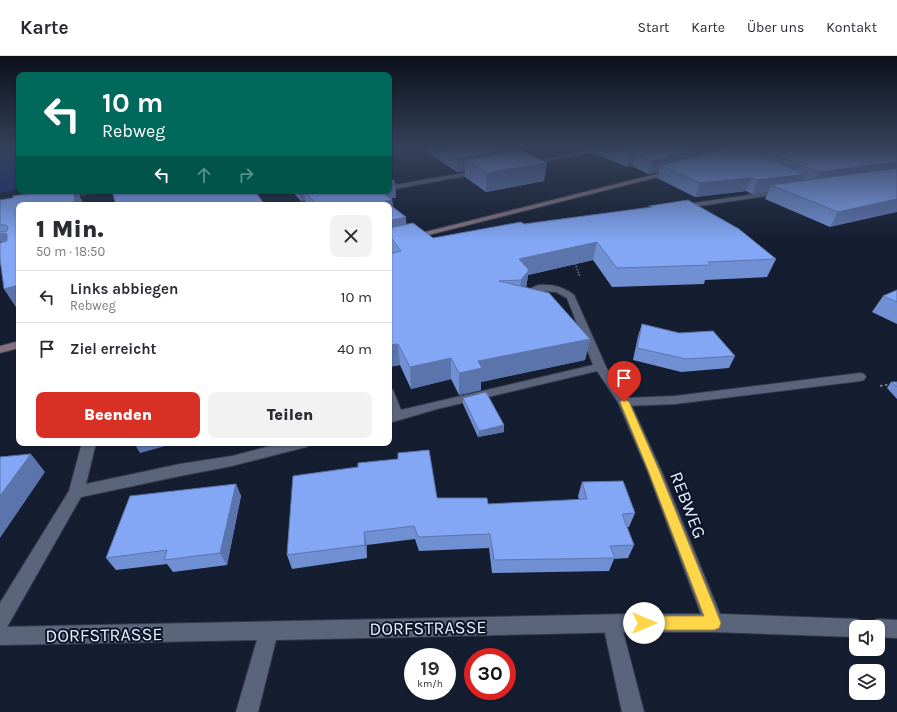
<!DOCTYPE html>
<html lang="de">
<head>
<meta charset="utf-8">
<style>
	body { margin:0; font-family:Karla,sans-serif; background:#f2f2f3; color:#2b2b33; height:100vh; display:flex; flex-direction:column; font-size:15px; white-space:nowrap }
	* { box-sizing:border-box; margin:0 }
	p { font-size:13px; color:#7c7c81 }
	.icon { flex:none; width:22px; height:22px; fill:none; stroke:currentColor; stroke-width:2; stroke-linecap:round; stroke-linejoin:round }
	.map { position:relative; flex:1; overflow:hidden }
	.sheet { position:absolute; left:16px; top:146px; width:376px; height:244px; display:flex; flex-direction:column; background:#fff; border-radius:8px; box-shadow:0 1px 3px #0004 }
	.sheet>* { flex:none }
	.guide { position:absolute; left:16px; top:16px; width:376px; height:122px; border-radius:8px; box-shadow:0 1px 3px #0004; background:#00695c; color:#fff; overflow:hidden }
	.controls { position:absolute; left:849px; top:564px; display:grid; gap:8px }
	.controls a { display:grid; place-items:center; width:36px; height:36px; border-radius:8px; background:#fff; box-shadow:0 1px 3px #0004; font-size:20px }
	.speed { position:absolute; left:404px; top:592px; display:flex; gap:8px; font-size:20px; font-weight:700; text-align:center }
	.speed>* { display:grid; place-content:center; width:52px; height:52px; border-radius:50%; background:#fff; box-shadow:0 1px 3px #0004; line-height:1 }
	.speed small { font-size:10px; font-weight:400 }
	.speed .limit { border:6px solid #d22; background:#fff; color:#111 }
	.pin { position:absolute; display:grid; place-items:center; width:34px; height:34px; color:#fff; margin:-41px -17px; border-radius:50% 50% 50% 0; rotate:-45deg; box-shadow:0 0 4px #0007 }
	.pin .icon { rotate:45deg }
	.me { position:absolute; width:44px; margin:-22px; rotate:90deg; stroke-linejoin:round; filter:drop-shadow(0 0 3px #0008) }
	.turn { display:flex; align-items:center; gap:14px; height:84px; padding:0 20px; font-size:18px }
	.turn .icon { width:52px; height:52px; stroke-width:2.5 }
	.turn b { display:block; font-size:28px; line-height:34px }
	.lanes { display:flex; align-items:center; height:38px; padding:0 20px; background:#0003; justify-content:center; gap:20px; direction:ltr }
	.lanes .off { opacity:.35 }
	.round { display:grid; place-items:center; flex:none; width:42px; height:42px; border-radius:8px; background:#f2f2f3 }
	.head { display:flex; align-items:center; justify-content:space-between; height:68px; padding:0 20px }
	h1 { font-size:24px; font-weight:800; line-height:30px }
	.cta { display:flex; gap:8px; margin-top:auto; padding:8px 20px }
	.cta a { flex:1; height:46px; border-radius:8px; background:#d93025; color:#fff; font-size:16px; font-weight:800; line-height:46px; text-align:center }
	.cta a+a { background:#f2f2f3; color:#2b2b33 }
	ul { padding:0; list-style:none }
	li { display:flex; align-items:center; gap:12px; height:52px; padding:0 20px; border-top:1px solid #e1e1e2 }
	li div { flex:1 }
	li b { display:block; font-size:15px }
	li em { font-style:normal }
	header { display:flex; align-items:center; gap:24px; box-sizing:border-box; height:56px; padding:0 20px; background:#fff; border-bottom:1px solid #e1e1e2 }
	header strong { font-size:19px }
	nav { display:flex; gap:22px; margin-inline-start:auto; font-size:14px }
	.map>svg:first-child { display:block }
	.water { fill:#172f74 }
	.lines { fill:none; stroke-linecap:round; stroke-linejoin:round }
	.lane-casing { stroke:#363a4c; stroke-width:2 }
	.street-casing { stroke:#363a4c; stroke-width:2 }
	.secondary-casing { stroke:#363a4c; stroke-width:2 }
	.path-far1 { stroke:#767e8f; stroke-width:1.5; stroke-dasharray:1.5 1.5; stroke-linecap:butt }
	.path { stroke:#767e8f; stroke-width:2; stroke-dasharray:2.5 2.5; stroke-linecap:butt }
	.lane { fill:#5a657c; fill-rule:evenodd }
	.street { fill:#5a657c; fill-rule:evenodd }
	.secondary { fill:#83717e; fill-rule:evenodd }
	.wall { fill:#718fd3 }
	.shaded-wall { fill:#5c74ac }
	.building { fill:#83a6f5; stroke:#5c74ac }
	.route { fill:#ffd54a; stroke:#a68a30 }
	.labels { text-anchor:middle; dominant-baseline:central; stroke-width:4; stroke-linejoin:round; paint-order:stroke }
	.near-street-label { font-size:18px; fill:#eaf1ff; stroke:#0c1427 }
</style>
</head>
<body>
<header>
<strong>Karte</strong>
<nav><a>Start</a><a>Karte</a><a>Über uns</a><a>Kontakt</a></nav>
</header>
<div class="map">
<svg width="897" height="656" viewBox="0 0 897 656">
	<rect width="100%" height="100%" fill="#151e31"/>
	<path class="water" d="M19,92V133L0,137V93Z"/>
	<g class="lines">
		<defs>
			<g id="lane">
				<path d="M539,229C552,228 564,231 574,239L606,311L627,342L675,340L860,317L864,318L866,321L864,324L860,325L675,348L624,350L620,349L597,315L437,353L389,367V333L393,334L401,354L593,309L567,242L556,236L541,235L532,241L527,247L524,248L519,245C524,237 529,232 539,229Z"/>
				<path d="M82,387H96L86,428L180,408L232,400L282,387H309L307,391L302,392L232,410L180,420L81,441L7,571L0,573V547L69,435Z"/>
				<path d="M612,559L619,561L621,568L644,656H622L603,568L605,561Z"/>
			</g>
			<g id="street">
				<path d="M600,92H614L528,109L525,107Z"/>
				<path d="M480,114L482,115V117L389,134V130Z"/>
				<path d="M783,134L785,135V137L680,153L676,151L680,149Z"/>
				<path d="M322,142L324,143V145L307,149H292L296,147Z"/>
				<path d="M624,342L628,343L630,346L661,414L720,558L856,563L863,565L865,571H856V581L714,576H631L276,584L258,656H236L257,584L0,589V571L631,558H701L647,414L618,346L620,343Z"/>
				<path d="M878,563L897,564V582L878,581V571H869L871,565Z"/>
			</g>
			<g id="secondary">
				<path d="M672,114L674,115V117L389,189V185Z"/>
				<path d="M19,285V292L0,297V290Z"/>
			</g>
		</defs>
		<use href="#lane" class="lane-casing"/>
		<use href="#street" class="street-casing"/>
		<use href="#secondary" class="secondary-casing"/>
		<g class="path-far1">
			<path d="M76,140L104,135"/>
			<path d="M575,207L580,221"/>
		</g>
		<path class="path" d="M880,330L897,327"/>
		<use href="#lane" class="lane"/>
		<use href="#street" class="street"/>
		<use href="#secondary" class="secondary"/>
	</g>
	<g class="wall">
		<path d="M430,92H510L512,94V95L544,125L486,136L465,121V115L457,116L430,98Z"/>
		<path d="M594,92H897L830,171L765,143L768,136L752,138L746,135L695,141L657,122L659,116L648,118L632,110L627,111L593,97Z"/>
		<path d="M395,126L396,142H392L393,151L406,168L433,182L524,168L649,152V150L776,203L767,221L705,224L704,228L612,231L593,204L528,219L526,232L590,283L585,304L481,326V334L459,339L451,323L411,333L400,309L389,311V198H391L389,195V149H306L305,144L301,145L292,135H389Z"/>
		<path d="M47,135H77L84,149H19V256L1,187L0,184V144Z"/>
		<path d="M897,234V268L872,256L883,240Z"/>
		<path d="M642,268L735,300L729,312L681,316L633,304L638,280Z"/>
		<path d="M891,326H897V343L887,332Z"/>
		<path d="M463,342L504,369V376L478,381L463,348Z"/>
		<path d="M582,426L635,457L629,471H627L634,489L628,502L614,503L609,515L492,517L489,492L419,495L415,483L367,489V502L292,513L287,499L437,442L488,448L579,444L578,440Z"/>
		<path d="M236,428L241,440L227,509L173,516L167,508L116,514L106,502Z"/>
	</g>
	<g class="shaded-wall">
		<path d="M705,92H750L660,109L659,116L648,118L652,105Z"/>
		<path d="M512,94L511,106L465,104V115L457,116V103Z"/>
		<path d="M635,98L632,110L627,111L629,99Z"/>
		<path d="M897,106V118L813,129L819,116Z"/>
		<path d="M547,107L544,125L486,136V117Z"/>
		<path d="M807,118L801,131L771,129L768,136L752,138L758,124Z"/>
		<path d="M751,122L746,135L695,141L700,127Z"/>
		<path d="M395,126L396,142H392L393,160L382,149L381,135H389V127Z"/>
		<path d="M75,135H77L84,149H74Z"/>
		<path d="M299,135H304L305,144L301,145Z"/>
		<path d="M897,143V156L830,171L838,156Z"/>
		<path d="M406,161L407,179H389V165Z"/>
		<path d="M5,177L19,199L11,201L0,184V178Z"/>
		<path d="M597,186L593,204L528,219L526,233L519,243L521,224L519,203Z"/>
		<path d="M19,229V256L4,233Z"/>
		<path d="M590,283L585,304L481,326V334L459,339V317L478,305Z"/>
		<path d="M398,288L400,309L389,311V289Z"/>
		<path d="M451,302V323L411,333L410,311Z"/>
		<path d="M504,369V376L478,381L479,375Z"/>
		<path d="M134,387H176L140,397Z"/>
		<path d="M31,398L45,416L0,482V440Z"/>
		<path d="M236,428L241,440L227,509L220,497Z"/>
		<path d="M364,476L367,489V502L365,489Z"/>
	</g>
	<g class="building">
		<path d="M440,92H510L512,94L457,103Z"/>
		<path d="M613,92H705L652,105L635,98L629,99Z"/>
		<path d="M729,92H897V106L819,116L766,96H762L760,98L761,101L807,118L758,124L751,122L700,127L660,109Z"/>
		<path d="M521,94L547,107L486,117L465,104Z"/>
		<path d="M897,112V143L838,156L771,129Z"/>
		<path d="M389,121L395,126L389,127Z"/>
		<path d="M47,135H75L74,149H19V229L4,233L0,203V187L7,185V178L5,177L0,178V176L7,175L8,171L6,169H0V144L13,142V140Z"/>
		<path d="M112,135H255L265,149H116Z"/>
		<path d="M304,135H382H381L392,144L385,145L406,161L389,165V149H318Z"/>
		<path d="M688,144L739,173L776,203L708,206L711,209L617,212L597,186L519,203L529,214L521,224L499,225L549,237L590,283L478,305L482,312L459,317L451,302L410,311L398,288L389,289V198L401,195L389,179V172L413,167L433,182L521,166L524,168L652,151L649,150Z"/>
		<path d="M897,234V246L883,240Z"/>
		<path d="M642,268L679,277L713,275L735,300L686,303L637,292Z"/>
		<path d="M891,326H897V331Z"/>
		<path d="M486,336L504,369L479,375L463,342Z"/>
		<path d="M429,394L437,442H487L488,448L587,443L582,426L623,425L635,457L622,458L634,489L610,490L615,502L494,504L490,478L418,481L414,470L364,476L365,489L287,499L293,420L358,411V407L398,403V397Z"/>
		<path d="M31,398L0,440V401Z"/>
		<path d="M236,428L220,497L164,504L167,494L106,502L130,440Z"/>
	</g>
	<linearGradient id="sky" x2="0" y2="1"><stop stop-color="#0c101b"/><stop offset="0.5" stop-color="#35415a"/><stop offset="1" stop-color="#35415a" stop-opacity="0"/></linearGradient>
	<rect width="897" height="184" fill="url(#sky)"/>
	<path class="route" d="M624,343L629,346L659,414L721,567L719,572L714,574H644L640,572L637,567L640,562L644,560H704L648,414L620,346Z"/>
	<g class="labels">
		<g class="near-street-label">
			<text transform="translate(688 449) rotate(69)">REBWEG</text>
			<text transform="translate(428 572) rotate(-1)">DORFSTRASSE</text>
			<text transform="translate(104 579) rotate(-1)">DORFSTRASSE</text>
		</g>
	</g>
</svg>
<div class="controls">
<a><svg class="icon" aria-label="sound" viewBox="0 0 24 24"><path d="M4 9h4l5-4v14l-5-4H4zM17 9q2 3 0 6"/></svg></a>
<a><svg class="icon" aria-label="layers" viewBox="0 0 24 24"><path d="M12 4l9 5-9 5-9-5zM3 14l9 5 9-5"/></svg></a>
</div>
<div class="speed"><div>19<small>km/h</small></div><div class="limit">30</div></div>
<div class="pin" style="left:624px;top:346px;background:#d93025"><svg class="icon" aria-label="arrive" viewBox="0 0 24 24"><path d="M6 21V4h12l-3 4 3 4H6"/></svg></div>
<svg class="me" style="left:644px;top:567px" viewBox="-20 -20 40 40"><circle r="19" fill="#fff"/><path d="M0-13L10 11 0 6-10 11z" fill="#ffd54a"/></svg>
<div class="guide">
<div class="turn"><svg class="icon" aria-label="left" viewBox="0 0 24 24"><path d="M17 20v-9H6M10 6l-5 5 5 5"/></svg><div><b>10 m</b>Rebweg</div></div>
<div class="lanes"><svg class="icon" aria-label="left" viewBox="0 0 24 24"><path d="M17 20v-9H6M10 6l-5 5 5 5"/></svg><svg class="icon off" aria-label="ahead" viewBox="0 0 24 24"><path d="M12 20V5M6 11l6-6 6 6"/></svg><svg class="icon off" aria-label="right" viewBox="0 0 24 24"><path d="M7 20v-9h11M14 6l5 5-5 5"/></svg></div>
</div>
<section class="sheet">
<div class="head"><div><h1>1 Min.</h1><p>50 m · 18:50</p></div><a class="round"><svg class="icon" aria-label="close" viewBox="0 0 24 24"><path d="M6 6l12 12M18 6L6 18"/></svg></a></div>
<ul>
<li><svg class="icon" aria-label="left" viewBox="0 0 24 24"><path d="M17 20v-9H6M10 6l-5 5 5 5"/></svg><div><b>Links abbiegen</b><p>Rebweg</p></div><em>10 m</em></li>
<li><svg class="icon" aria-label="arrive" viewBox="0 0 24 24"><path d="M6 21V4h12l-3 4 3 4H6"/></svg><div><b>Ziel erreicht</b></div><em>40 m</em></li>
</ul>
<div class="cta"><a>Beenden</a><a>Teilen</a></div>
</section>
</div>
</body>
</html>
